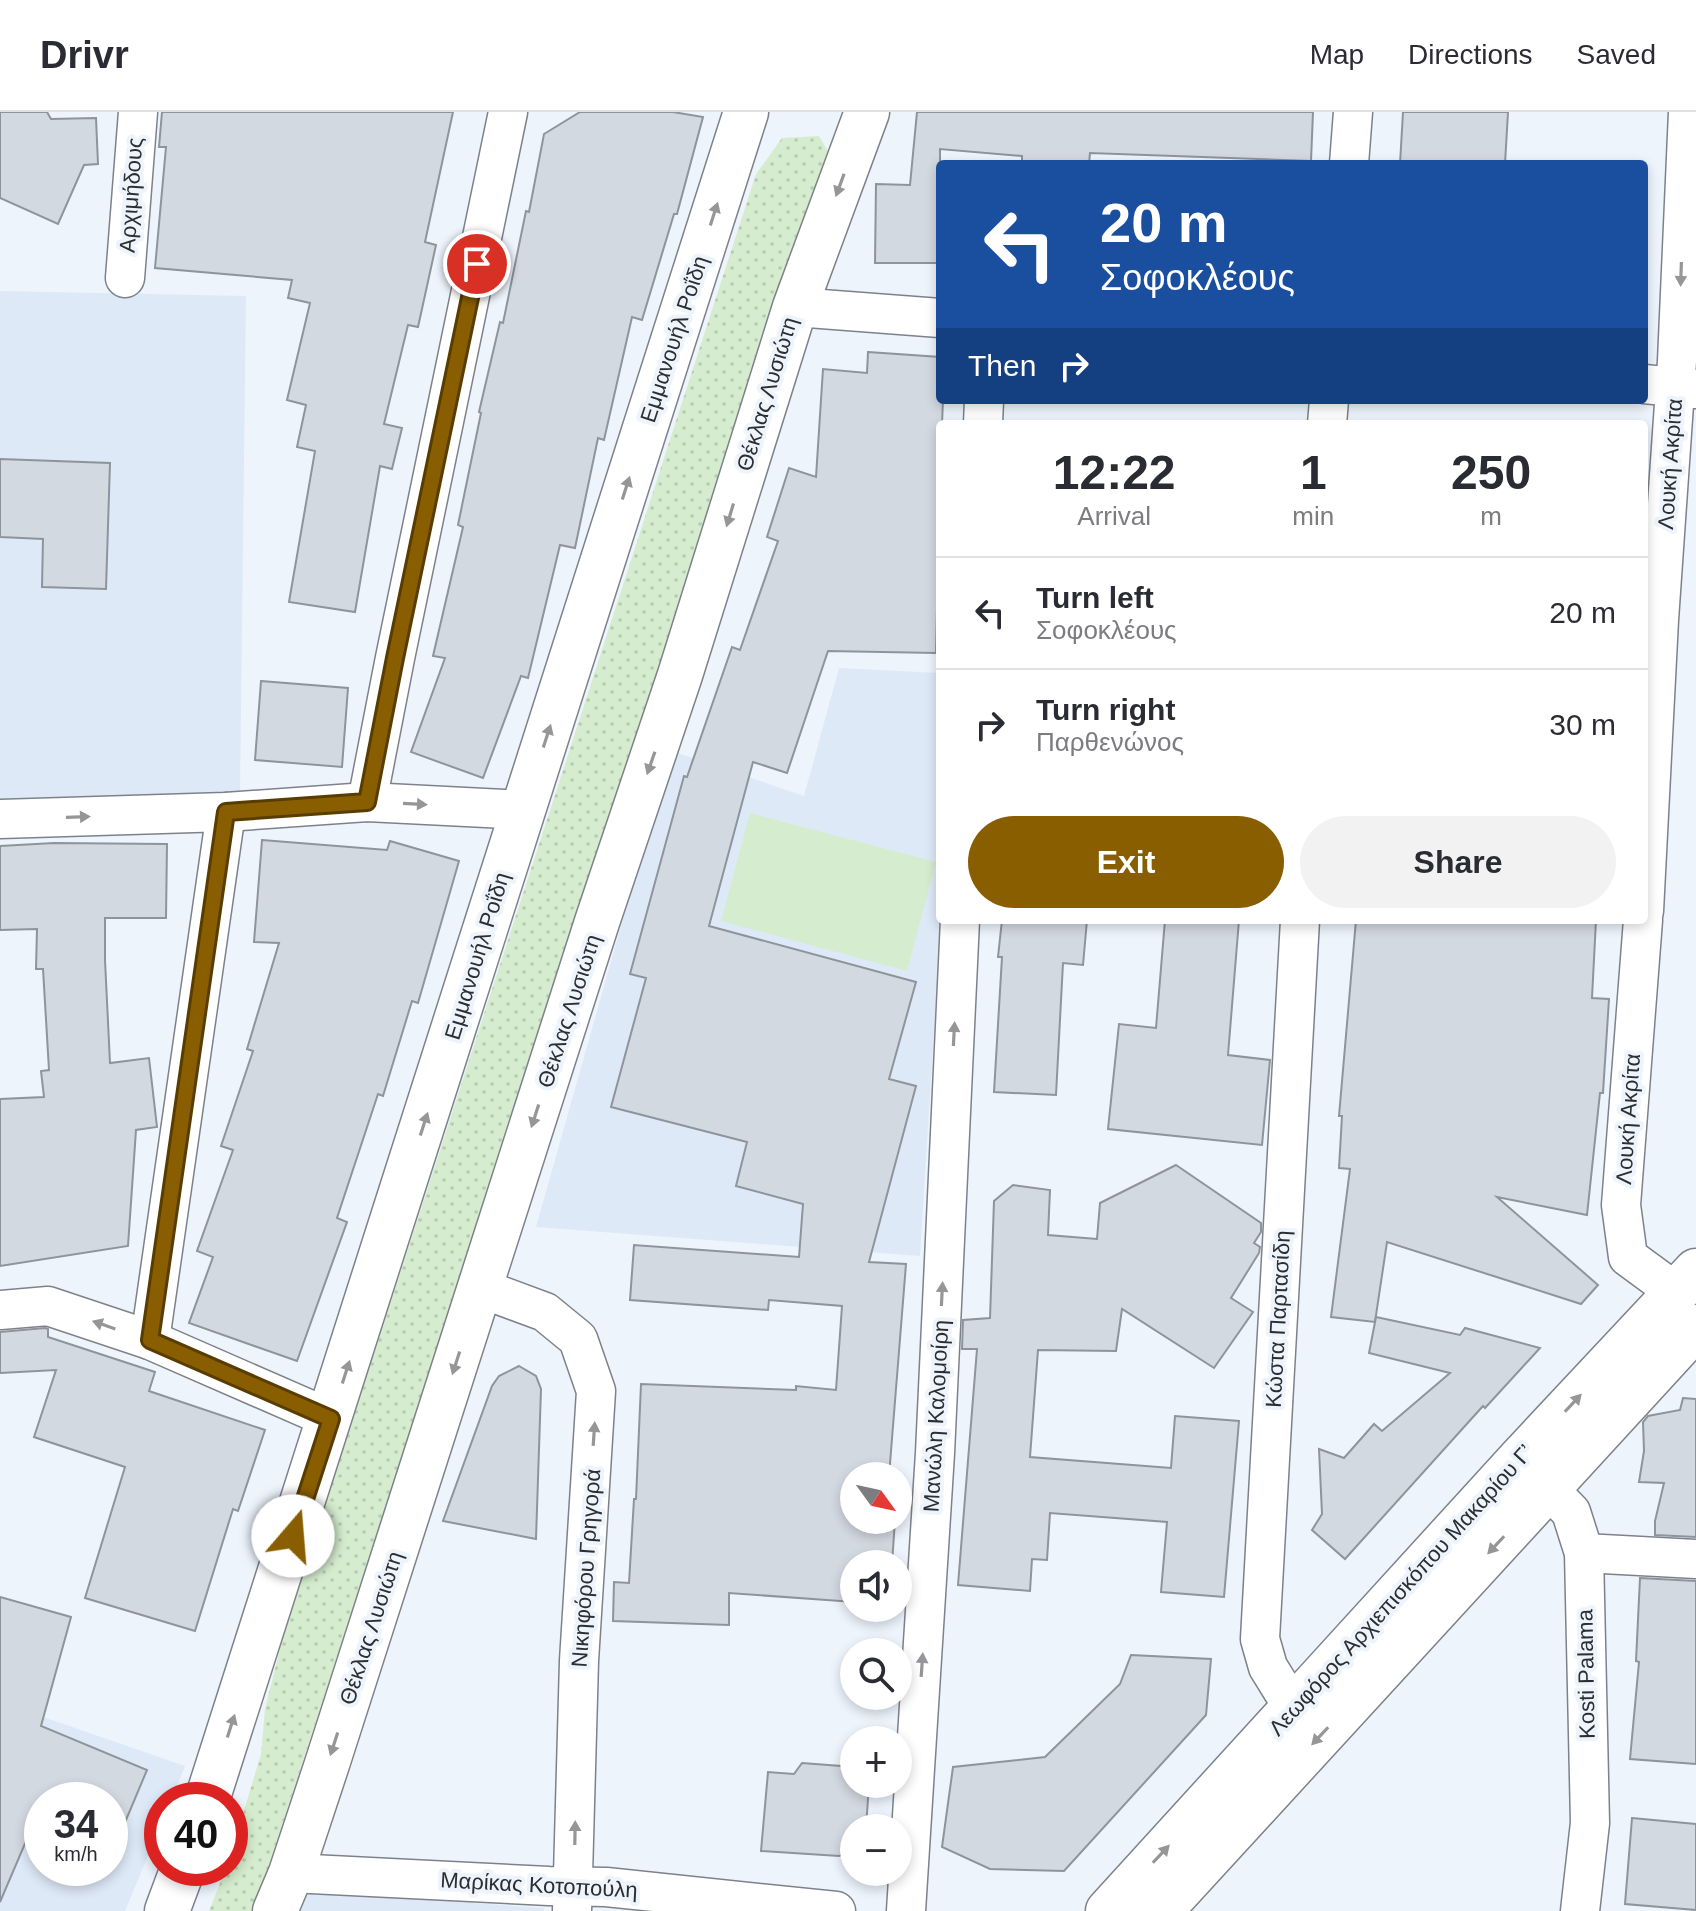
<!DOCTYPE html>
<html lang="en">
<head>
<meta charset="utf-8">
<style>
	body { margin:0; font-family:Helvetica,sans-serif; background:#f2f2f3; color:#2b2b33; height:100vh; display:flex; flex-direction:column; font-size:30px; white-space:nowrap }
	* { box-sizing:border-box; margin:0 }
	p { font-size:26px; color:#7c7c81 }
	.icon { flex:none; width:44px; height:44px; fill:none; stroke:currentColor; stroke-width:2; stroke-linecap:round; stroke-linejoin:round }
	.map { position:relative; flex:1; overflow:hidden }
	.side { position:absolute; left:936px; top:308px; width:712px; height:504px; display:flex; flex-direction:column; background:#fff; border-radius:8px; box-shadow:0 4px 12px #0003 }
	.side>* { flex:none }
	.hud { position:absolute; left:936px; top:48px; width:712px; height:244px; border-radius:8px; box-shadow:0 4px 12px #0003; background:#1a4fa0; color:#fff; overflow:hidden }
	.needle { width:52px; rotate:123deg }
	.controls { position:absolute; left:840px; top:1350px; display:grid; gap:16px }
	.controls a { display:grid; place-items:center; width:72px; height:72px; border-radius:50%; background:#fff; box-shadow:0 4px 12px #0003; font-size:40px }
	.speed { position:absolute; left:24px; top:1670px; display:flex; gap:16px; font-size:40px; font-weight:700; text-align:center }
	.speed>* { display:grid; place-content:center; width:104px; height:104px; border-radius:50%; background:#fff; box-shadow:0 4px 12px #0003; line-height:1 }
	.speed small { font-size:20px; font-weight:400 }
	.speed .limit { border:12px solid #d22; background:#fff; color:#111 }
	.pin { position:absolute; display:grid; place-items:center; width:68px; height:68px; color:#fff; margin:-34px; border:4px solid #fff; border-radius:50%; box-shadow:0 2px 8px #0007 }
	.me { position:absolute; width:88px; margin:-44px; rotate:18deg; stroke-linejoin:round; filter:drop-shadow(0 0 6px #0008) }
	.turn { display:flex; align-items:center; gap:28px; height:168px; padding:0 32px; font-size:36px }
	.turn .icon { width:104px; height:104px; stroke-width:2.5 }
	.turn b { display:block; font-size:56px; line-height:68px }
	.then { display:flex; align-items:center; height:76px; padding:0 32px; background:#0003; gap:16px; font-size:30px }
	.eta { display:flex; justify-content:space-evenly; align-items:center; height:136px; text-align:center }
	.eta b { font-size:48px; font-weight:700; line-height:56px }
	.primary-button { display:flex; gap:16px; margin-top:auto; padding:16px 32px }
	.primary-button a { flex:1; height:92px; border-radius:48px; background:#895e00; color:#fff; font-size:32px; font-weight:700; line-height:92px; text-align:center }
	.primary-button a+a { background:#f2f2f3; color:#2b2b33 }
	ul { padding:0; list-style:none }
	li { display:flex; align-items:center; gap:24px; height:112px; padding:0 32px; border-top:2px solid #e1e1e2 }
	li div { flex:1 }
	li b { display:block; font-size:30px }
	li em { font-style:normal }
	header { display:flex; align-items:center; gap:48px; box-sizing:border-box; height:112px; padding:0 40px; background:#fff; border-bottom:2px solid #e1e1e2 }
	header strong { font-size:38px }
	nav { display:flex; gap:44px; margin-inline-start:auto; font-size:28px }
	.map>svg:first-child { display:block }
	.built { fill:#dee9f8; fill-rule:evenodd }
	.park { fill:url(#park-dots) }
	.pitch { fill:#d5edce }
	.building { fill:#d3d9e1; stroke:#8e949b; stroke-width:2 }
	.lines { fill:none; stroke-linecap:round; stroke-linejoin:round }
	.street-casing { stroke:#7d828a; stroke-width:41 }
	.secondary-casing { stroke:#7d828a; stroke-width:47 }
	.street { stroke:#fff; stroke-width:38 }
	.secondary { stroke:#fff; stroke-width:44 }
	.oneway { fill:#969698 }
	.route-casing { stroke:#593d00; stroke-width:20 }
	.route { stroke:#895e00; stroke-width:14 }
	.labels { text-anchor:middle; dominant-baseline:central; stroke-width:8; stroke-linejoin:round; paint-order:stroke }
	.street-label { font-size:22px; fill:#2c2e31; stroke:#edf4fc }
</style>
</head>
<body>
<header>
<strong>Drivr</strong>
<nav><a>Map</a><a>Directions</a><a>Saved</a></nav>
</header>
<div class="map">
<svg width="1696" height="1799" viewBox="0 0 1696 1799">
	<defs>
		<pattern id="park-dots" width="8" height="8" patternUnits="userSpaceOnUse" patternTransform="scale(2)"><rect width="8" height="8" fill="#d5edce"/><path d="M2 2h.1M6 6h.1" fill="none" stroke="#b7ccb1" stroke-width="1.8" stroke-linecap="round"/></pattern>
	</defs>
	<rect width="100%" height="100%" fill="#edf4fc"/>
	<g class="built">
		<path d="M0,179L246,184L240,684L0,691Z"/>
		<path d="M839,556L940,561L941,808L920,1144L536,1115L619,821L675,640L804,684Z"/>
		<path d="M0,1590L185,1654L171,1688H162V1710L125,1799H0ZM42,1688H110V1756H42Z"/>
		<path d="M302,1779L544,1796V1799H295Z"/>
	</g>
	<path class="park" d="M819,24L828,39L254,1799H209L226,1756H230V1745L261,1642L265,1597L285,1517L756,62L782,26Z"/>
	<path class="pitch" d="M750,701L936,750L907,859L721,809Z"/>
	<g class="building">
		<path d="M0,0H47L51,7L96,6L98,52L84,53L58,112L0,86Z"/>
		<path d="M162,0H453L425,130L436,133L418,215L408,213L384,312L402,316L392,357L380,354L355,500L289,490L315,339L297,335L306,293L287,288L310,191L288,186L292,168L155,156L166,35H159Z"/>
		<path d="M580,0H673L703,5L677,102H674L642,208L632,205L604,328L598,326L575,436L560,433L528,566L521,564L483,666L411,640L445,546L433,544L463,415L458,413L481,301L479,300L500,210L503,211L526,99L529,100L544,22Z"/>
		<path d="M917,0H1313L1311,49L1090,41L1089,52H1022V44L940,37V151H875L876,72L910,73Z"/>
		<path d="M1403,0H1508L1505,52H1400Z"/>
		<path d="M868,240L940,245V288H943L942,312H940L937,390L940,391V453L938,452L936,541L828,539L787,661L753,650L709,814L916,870L889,967L916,974L869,1150L906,1152L889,1364H854V1408H895L892,1452H854V1490L729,1481V1513L613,1509L614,1470L629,1471L634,1387H636L641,1272L796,1278V1274L836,1278L842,1194L769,1188L768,1198L630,1188L634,1133L799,1145L803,1092L736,1074L747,1030L611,995L646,866L630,862L684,664L687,665L732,535L740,538L778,429L767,425L789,356L816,365L823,257L867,261Z"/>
		<path d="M0,347L110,351L106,477L42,475L43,427L0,425Z"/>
		<path d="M261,569L348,576L342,655L255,648Z"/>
		<path d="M262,728L387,738L390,729L459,749L418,891L412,889L383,984L378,982L337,1106L347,1110L297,1249L189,1211L213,1145L197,1139L233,1038L221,1034L253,939L247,937L279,831L254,830Z"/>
		<path d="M54,731L167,732L166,806H105V848L110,951L149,946L157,1015L136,1018L128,1134L0,1154V987L44,985L41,959L49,958L43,857H36L37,817L0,818V734Z"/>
		<path d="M1002,808H1087L1083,853L1063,851L1056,983L994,980L1002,845H998Z"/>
		<path d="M1165,808H1239L1228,943L1270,948L1262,1033L1108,1017L1119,912L1156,916Z"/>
		<path d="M1356,808H1596L1592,886L1609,887L1603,981H1600L1587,1103L1497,1085L1598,1173L1581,1192L1387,1130L1375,1210L1331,1205L1350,1057L1339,1056L1342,1004H1339Z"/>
		<path d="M1176,1053L1261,1111V1120L1254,1131L1260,1135L1259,1141L1231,1186L1253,1200L1214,1256L1122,1197L1116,1239L1038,1238L1030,1345L1171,1356L1175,1304L1239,1309L1224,1485L1161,1480L1167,1410L1050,1401L1047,1448L1032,1447L1030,1479L958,1473L977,1237H962L963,1208L990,1206L994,1089L1013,1073L1050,1078L1048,1123L1097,1127L1100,1091Z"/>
		<path d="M1376,1205L1460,1223L1465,1216L1540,1236L1485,1296L1483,1294L1345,1447L1312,1418L1322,1402L1319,1337L1344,1346L1374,1312L1382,1319L1450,1261L1369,1241Z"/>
		<path d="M45,1216L48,1217V1225L155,1260L149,1279L265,1318L238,1399L233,1397L195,1519L85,1486L125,1355L34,1325L56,1258L0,1261V1220Z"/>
		<path d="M519,1254L536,1264L541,1277L536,1427L443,1409L492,1274L499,1264Z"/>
		<path d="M1683,1286L1696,1287V1425L1655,1423V1409L1664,1371L1639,1370L1644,1339L1643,1310L1648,1304L1680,1298Z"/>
		<path d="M1640,1466L1696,1469V1652L1630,1647L1639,1550L1636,1549Z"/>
		<path d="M0,1485L71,1505L41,1614L147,1658L110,1746V1688H42V1711L35,1708L0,1790Z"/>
		<path d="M1131,1543L1211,1547L1206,1603L1064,1759L990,1757L942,1735L953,1655L1045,1645L1120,1572Z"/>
		<path d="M802,1651L854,1655V1672H869L866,1716H854V1739L839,1744L761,1739L768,1660L794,1662Z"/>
		<path d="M1632,1706L1696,1712V1798L1625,1792Z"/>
	</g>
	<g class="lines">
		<defs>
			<g id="street">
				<path d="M1349,52L1353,0"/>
				<path d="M125,166L138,0"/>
				<path d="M795,195L940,206"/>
				<path d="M1644,272L1696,277"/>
				<path d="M983,312L984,288"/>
				<path d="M1327,312L1329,288"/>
				<path d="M367,690L395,546L508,0"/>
				<path d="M0,707L226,700L367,690L523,698"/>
				<path d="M1644,799L1659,508L1677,249L1688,0"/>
				<path d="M1643,808L1621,1093L1628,1145L1677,1181"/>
				<path d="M480,1176L545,1200L578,1227L596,1279L579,1549L572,1799"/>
				<path d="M0,1198L48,1194L150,1228L331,1307"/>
				<path d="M150,1228L226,700"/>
				<path d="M1527,1355L1571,1400L1584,1441L1590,1711L1580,1799"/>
				<path d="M1584,1441L1696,1447"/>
				<path d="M1294,1597L1268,1555L1260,1527L1300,808"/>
				<path d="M291,1761L549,1774L606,1775L836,1799"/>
				<path d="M906,1799L935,1341L960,808"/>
			</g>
			<g id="secondary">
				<path d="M207,1688C390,1126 562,561 746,0"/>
				<path d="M167,1799L183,1756"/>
				<path d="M275,1799L291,1761L328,1649L597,810L680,563L795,195L867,0"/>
				<path d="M1108,1799L1520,1347L1696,1159"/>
				<path d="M1160,1799L1696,1215"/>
			</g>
		</defs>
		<use href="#street" class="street-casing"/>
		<use href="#secondary" class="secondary-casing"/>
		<use href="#street" class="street"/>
		<use href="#secondary" class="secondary"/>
	</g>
	<defs><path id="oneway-solid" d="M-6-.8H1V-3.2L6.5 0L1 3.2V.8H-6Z" transform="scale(2)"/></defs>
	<g class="oneway">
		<use href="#oneway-solid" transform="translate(840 73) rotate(110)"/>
		<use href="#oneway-solid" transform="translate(714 102) rotate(-72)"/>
		<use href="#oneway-solid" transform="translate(1681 162) rotate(92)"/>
		<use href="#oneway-solid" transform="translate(626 376) rotate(-72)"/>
		<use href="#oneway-solid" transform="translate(730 403) rotate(107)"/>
		<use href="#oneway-solid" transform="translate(547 624) rotate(-72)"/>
		<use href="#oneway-solid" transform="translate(651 651) rotate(109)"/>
		<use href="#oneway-solid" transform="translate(415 692) rotate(3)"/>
		<use href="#oneway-solid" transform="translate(78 705) rotate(-2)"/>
		<use href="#oneway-solid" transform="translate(954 922) rotate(-87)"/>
		<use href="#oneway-solid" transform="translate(535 1004) rotate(108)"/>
		<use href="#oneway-solid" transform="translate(424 1012) rotate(-72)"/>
		<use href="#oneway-solid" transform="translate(942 1182) rotate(-87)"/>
		<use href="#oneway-solid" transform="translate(104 1213) rotate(-161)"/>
		<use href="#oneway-solid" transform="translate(456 1251) rotate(108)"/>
		<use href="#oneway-solid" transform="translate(346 1260) rotate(-72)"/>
		<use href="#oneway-solid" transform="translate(1573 1291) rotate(-47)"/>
		<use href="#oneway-solid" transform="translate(594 1322) rotate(-86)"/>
		<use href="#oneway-solid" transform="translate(1496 1433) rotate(133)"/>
		<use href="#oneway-solid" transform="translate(922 1553) rotate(-86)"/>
		<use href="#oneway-solid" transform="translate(231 1614) rotate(-72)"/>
		<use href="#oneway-solid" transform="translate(1320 1624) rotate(133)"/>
		<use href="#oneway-solid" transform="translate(334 1632) rotate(108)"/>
		<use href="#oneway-solid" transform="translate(575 1721) rotate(-89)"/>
		<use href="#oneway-solid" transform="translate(1161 1742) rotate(-47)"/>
	</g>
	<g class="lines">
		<defs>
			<path id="route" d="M293,1424L331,1307L150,1228L226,700L367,690L395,546L477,152"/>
		</defs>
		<use href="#route" class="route-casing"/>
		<use href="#route" class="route"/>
	</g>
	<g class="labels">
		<g class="street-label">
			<text transform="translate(131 83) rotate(-86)">Αρχιμήδους</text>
			<text transform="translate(674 227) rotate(-72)">Εμμανουήλ Ροΐδη</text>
			<text transform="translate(767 282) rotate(-73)">Θέκλας Λυσιώτη</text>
			<text transform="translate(1670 352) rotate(-86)">Λουκή Ακρίτα</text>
			<text transform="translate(477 844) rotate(-73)">Εμμανουήλ Ροΐδη</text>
			<text transform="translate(569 899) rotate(-72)">Θέκλας Λυσιώτη</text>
			<text transform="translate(1628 1007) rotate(-86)">Λουκή Ακρίτα</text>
			<text transform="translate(1278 1207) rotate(-87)">Κώστα Παρτασίδη</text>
			<text transform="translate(936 1304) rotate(-87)">Μανώλη Καλομοίρη</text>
			<text transform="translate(586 1456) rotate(-86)">Νικηφόρου Γρηγορά</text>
			<text transform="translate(1401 1478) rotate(-48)">Λεωφόρος Αρχιεπισκόπου Μακαρίου Γ’</text>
			<text transform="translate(371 1516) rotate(-72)">Θέκλας Λυσιώτη</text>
			<text transform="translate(1586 1562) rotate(-91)">Kosti Palama</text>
			<text transform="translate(539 1773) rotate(3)">Μαρίκας Κοτοπούλη</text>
		</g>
	</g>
</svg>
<div class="controls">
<a><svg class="needle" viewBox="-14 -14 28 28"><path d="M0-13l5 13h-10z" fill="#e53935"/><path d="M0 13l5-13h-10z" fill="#7c7c81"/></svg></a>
<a><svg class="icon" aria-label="sound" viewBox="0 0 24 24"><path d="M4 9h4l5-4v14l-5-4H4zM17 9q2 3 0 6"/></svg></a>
<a><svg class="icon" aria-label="search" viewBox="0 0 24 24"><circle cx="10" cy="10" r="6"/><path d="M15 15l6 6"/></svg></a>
<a>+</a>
<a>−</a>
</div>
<div class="speed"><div>34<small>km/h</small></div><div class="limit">40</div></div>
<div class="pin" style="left:477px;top:152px;background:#d93025"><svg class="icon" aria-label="arrive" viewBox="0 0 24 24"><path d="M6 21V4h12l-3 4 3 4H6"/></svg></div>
<svg class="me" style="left:293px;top:1424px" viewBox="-20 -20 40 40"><circle r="19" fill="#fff"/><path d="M0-13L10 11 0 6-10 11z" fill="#895e00"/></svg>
<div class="hud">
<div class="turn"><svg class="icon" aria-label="left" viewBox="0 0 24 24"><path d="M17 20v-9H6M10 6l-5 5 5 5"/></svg><div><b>20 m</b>Σοφοκλέους</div></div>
<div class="then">Then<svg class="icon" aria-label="right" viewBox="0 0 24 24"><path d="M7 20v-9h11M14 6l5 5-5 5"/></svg></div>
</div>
<section class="side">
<div class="eta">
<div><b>12:22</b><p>Arrival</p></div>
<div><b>1</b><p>min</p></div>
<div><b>250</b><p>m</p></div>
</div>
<ul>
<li><svg class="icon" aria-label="left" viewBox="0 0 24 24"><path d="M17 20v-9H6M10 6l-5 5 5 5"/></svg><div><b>Turn left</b><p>Σοφοκλέους</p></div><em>20 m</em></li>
<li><svg class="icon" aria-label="right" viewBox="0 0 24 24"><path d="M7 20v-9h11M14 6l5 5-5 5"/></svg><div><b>Turn right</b><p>Παρθενώνος</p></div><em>30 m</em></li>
</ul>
<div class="primary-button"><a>Exit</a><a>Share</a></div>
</section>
</div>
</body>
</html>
